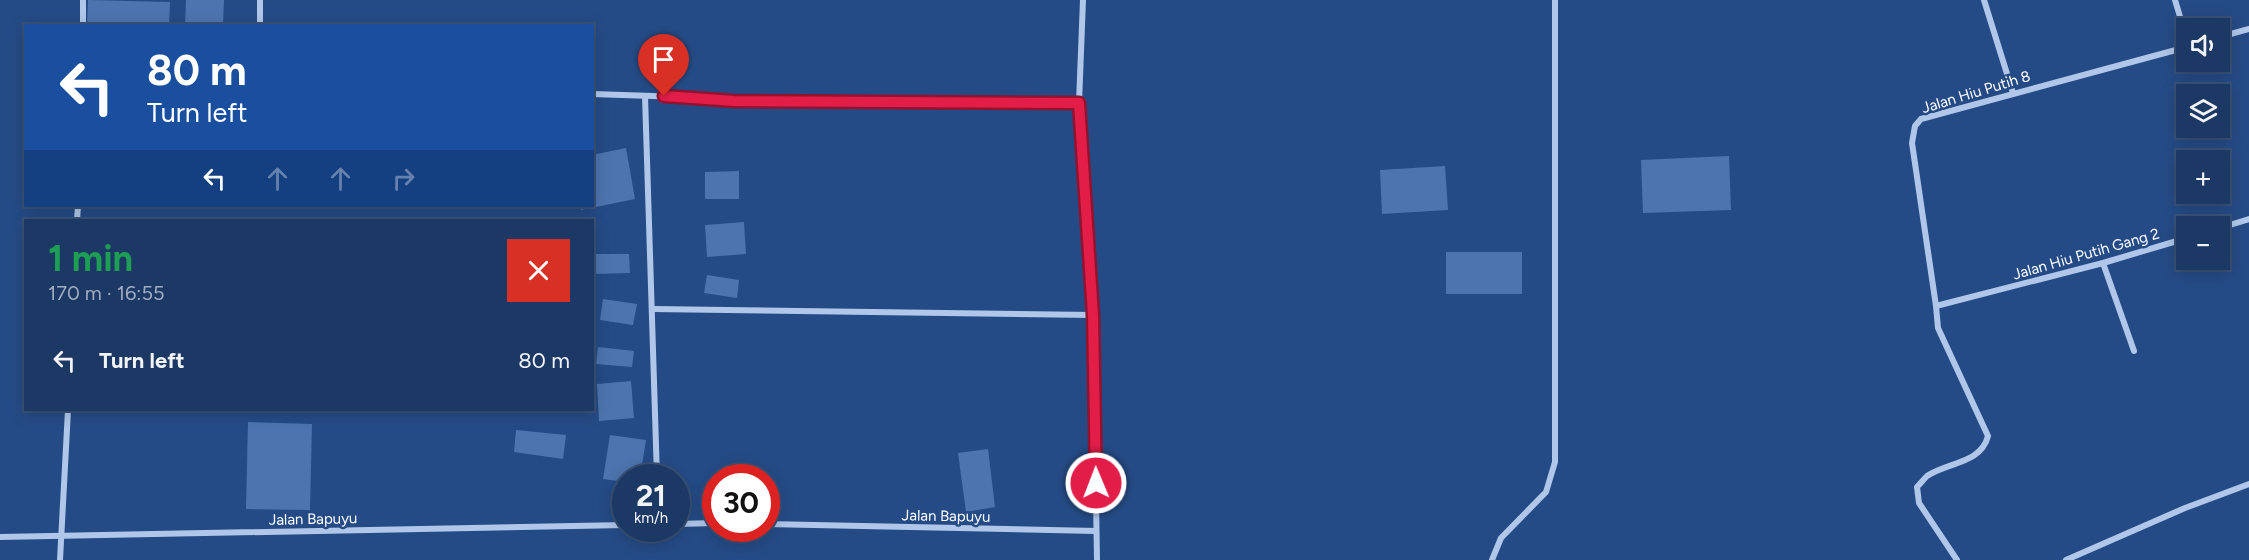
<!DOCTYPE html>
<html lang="en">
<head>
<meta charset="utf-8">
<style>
	body { margin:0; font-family:Figtree,sans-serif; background:#29436d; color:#f1f3f6; height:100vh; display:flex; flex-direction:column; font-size:22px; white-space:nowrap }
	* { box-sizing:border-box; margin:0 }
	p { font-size:20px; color:#a0acbf }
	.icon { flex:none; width:33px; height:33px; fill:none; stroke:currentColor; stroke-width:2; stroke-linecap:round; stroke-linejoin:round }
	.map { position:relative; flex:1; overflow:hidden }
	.panel { position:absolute; left:24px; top:219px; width:570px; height:192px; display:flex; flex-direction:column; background:#1c3864; border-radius:0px; box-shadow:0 3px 15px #0003,0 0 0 2px #3a5278 }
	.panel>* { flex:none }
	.guide { position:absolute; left:24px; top:24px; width:570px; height:183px; border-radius:0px; box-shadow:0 3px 15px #0003,0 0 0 2px #3a5278; background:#1a4fa0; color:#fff; overflow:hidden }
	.tools { position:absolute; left:2176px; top:18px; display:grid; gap:12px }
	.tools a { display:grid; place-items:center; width:54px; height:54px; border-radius:0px; background:#1c3864; box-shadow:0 3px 15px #0003,0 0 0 2px #3a5278; font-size:30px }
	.speed { position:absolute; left:612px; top:464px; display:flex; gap:12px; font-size:30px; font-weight:700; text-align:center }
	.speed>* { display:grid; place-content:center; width:78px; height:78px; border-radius:50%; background:#1c3864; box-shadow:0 3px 15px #0003,0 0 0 2px #3a5278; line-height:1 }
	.speed small { font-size:15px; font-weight:400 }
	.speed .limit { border:9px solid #d22; background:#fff; color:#111 }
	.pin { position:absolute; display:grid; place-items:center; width:51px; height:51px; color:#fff; margin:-62px -26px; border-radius:50% 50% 50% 0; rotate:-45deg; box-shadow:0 0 6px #0007 }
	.pin .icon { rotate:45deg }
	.me { position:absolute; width:66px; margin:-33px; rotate:359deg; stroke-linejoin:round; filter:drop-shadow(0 0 4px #0008) }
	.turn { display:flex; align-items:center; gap:21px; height:126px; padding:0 24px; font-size:27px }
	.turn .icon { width:78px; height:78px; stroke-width:2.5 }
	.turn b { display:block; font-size:42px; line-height:51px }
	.lanes { display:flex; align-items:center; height:57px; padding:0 24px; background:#0003; justify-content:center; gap:30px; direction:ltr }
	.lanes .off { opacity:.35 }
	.round { display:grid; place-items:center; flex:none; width:63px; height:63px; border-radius:0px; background:#29436d }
	.headline { display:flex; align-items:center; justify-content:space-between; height:102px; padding:0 24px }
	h1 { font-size:36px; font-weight:700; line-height:45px; color:#1e9e55 }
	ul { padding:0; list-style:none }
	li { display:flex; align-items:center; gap:18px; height:78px; padding:0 24px }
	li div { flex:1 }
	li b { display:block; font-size:22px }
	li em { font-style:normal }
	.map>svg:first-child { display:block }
	.building { fill:#4d74ae }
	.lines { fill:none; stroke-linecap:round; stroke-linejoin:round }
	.minor { stroke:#b0c7e9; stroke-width:6 }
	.route-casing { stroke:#92132f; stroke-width:15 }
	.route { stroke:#e11d48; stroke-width:10 }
	.labels { text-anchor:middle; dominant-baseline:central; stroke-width:5; stroke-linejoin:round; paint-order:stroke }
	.street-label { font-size:15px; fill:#fff; stroke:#254b86 }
</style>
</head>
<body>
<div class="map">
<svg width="2249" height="560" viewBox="0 0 2249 560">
	<rect width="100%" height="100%" fill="#254b86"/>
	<g class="building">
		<path d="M88,0L170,2L169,26H87Z"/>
		<path d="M186,0H224L223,26H185Z"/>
		<path d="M626,148L635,199L581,210V206H592V155Z"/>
		<path d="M1729,156L1731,210L1643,213L1641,160Z"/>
		<path d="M1445,166L1448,210L1382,214L1380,170Z"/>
		<path d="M739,171V199H705V172Z"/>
		<path d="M744,222L746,254L707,257L705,225Z"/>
		<rect x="1446" y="252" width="76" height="42"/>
		<path d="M592,254H629L630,273L592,274Z"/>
		<path d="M707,275L739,280L737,298L704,293Z"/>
		<path d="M603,299L637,304L633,325L600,320Z"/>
		<path d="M598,347L634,351L632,367L596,364Z"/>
		<path d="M631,381L634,418L599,421L597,384Z"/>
		<path d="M541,410H564V413L541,411Z"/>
		<path d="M248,422L312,424L310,510L246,509Z"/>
		<path d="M516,430L566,435L563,459L514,452Z"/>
		<path d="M610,435L646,440L640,477H626V482L603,479Z"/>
		<path d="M988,449L995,507L966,512L958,453Z"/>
		<path d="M725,469L758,476V477H723Z"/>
	</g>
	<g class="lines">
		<g class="minor">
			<path d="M1083,0L1079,103L1093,315L1097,560"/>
			<path d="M1984,0L2013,93"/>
			<path d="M2175,0L2187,40"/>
			<path d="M83,26V0"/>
			<path d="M260,26V0"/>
			<path d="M2220,37L2249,29"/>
			<path d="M592,94L683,97L734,101L1079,103"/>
			<path d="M645,96L657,477"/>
			<path d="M77,220L78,206"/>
			<path d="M2220,228L2249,219"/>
			<path d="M2103,263L2134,351"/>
			<path d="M1936,306L1912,143L1915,126L1921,119L2187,47"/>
			<path d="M652,309L1093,315"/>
			<path d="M676,524L716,523"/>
			<path d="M766,524L1096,531"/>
			<path d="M0,537L626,525"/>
			<path d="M60,560L68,410"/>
			<path d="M1492,560L1501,538L1546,492L1555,462V0"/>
			<path d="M1957,560L1919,503L1917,487C1920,484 1924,479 1927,476C1947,462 1981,464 1988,436L1938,328L1936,306L2103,263L2187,238"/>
			<path d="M2066,560L2185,508L2249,484"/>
		</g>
	</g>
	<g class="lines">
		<defs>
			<path id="route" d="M664,96L734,101L1079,103L1093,315L1096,483"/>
		</defs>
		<use href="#route" class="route-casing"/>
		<use href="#route" class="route"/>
	</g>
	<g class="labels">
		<g class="street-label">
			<text transform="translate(1976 92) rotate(-17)">Jalan Hiu Putih 8</text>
			<text transform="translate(2086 254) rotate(-16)">Jalan Hiu Putih Gang 2</text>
			<text transform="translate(946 516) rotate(1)">Jalan Bapuyu</text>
			<text transform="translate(313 519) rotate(-1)">Jalan Bapuyu</text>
		</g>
	</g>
</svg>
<div class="tools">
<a><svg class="icon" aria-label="sound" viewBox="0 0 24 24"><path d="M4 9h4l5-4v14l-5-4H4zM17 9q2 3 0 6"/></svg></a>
<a><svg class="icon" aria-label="layers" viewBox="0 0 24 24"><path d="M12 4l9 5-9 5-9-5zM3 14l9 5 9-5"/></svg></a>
<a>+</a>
<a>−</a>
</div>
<div class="speed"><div>21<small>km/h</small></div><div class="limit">30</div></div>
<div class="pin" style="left:664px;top:96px;background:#d93025"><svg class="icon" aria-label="arrive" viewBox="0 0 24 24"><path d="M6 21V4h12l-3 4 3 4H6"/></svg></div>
<svg class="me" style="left:1096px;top:483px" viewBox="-20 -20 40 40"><circle r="17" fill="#e11d48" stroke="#fff" stroke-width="3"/><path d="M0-11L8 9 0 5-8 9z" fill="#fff"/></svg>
<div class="guide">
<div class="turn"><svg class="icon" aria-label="left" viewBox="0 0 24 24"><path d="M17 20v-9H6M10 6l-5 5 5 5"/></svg><div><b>80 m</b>Turn left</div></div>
<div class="lanes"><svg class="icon" aria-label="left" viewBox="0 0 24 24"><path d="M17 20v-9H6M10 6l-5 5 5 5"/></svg><svg class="icon off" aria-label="ahead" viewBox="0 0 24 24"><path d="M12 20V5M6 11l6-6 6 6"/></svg><svg class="icon off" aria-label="ahead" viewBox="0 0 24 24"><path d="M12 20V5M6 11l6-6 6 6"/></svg><svg class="icon off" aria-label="right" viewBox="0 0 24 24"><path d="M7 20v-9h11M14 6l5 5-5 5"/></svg></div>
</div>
<section class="panel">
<div class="headline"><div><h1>1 min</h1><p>170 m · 16:55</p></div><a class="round" style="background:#d93025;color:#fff"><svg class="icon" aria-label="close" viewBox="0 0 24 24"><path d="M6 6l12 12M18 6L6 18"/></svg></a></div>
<ul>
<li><svg class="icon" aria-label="left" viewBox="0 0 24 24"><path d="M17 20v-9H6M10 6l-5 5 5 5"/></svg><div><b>Turn left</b></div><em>80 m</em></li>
</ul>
</section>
</div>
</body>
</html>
